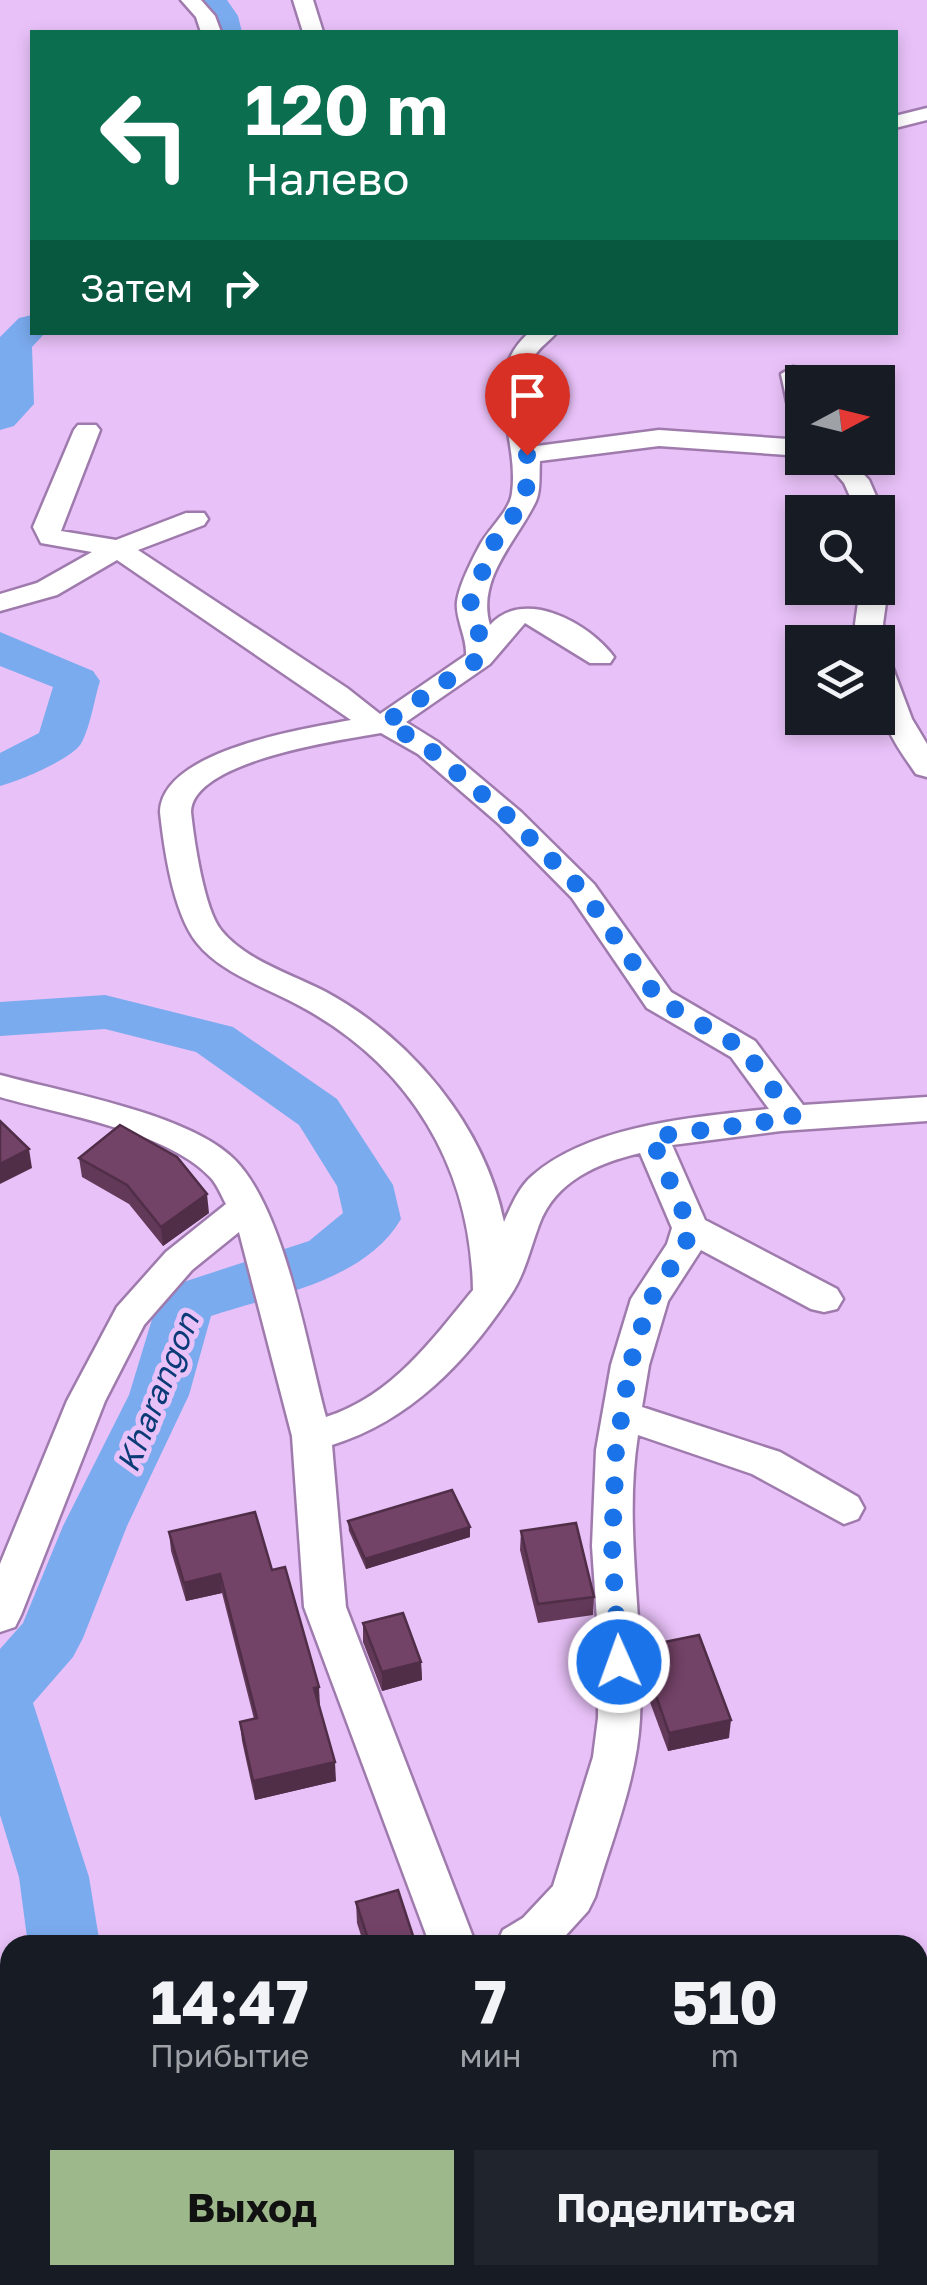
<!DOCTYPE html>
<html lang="ru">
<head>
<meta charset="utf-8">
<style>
	body { margin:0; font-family:"Golos Text",sans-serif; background:#20242c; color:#f1f3f6; height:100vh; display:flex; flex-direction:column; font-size:38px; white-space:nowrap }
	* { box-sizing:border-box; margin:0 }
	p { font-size:32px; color:#9ea1a6 }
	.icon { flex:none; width:55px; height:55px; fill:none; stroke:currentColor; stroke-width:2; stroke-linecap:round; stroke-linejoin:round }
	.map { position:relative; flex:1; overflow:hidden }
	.panel { position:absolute; left:0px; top:1935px; width:928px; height:350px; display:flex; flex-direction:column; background:#171b24; border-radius:30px 30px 0 0; box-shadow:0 5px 15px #0003 }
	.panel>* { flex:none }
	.banner { position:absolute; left:30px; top:30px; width:868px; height:305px; border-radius:0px; box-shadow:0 5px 15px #0003; background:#0b6e4f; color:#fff; overflow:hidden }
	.needle { width:65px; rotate:83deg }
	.fabs { position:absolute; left:785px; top:365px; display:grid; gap:20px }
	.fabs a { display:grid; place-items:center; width:110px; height:110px; border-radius:0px; background:#171b24; box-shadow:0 5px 15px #0003; font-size:50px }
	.pin { position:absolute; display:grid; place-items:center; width:85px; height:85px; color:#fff; margin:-102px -42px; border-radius:50% 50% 50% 0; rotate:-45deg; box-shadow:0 0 10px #0007 }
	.pin .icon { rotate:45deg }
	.me { position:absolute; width:110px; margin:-55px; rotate:358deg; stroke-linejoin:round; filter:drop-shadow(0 0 8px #0008) }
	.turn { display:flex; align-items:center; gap:35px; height:210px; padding:0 50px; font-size:45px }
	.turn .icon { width:130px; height:130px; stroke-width:2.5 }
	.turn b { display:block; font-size:70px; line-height:85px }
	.then { display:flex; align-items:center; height:95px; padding:0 50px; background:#0003; gap:20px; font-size:38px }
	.eta { display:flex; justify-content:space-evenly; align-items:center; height:170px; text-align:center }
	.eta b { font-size:60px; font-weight:700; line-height:70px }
	.cta { display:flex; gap:20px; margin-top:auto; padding:20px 50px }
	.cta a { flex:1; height:115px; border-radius:0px; background:#9db98b; color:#111; font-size:40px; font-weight:700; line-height:115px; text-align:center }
	.cta a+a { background:#20242c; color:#f1f3f6 }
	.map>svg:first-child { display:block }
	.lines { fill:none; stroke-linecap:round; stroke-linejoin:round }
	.river { fill:#7aabee; fill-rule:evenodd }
	.minor-casing { stroke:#9f7bad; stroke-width:5 }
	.minor { fill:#fff; fill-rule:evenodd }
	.wall { fill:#633959 }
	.shaded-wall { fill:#502e48 }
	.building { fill:#734267; stroke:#502e48; stroke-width:2.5 }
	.route { stroke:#1a73e8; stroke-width:18; stroke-dasharray:0 32.4 }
	.labels { text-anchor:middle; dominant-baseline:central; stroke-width:10; stroke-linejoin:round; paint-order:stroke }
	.water-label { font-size:32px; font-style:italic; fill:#0b3b76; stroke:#e8c1f8 }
</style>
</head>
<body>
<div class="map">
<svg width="927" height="2285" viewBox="0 0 927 2285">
	<rect width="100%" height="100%" fill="#e8c1f8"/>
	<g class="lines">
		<g class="river">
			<path d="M196,0H227L238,16L242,32H212L208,17Z"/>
			<path d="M32,315V332H46L32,347L34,404L14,426L0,430V337L19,318Z"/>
			<path d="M0,632L93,671L100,681C94,700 91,724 82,742C73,759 19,781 0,786V753L39,733L53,687L0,666Z"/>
			<path d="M105,995L233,1027L337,1099L393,1185L401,1219C365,1281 275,1295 211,1316L189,1395L127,1526L83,1638L73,1657L33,1703L89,1877L100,1945H28L19,1877L0,1815V1649L23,1623L63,1526L129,1395L157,1303L165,1288L309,1241L343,1213L337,1186L299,1125L196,1052L105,1029L0,1036V1002Z"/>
			<path d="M10,1996V2065L0,2069V2000Z"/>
		</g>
		<defs>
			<g id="minor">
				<path d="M181,0H201L215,16L221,32H201L196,17Z"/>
				<path d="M293,0H313L323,32H303Z"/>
				<path d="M927,108V120L895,128V116Z"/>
				<path d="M530,332H557C550,341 539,347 534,357C519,384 529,418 537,446L659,430L802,440V456L659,446L540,461C539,473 541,490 536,501C517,541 476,578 490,625C524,587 589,623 614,657L610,663H590L525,623L490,664L406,722L438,742L521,812L594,884L671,992L755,1041L803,1105L927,1097V1121L781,1131L672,1145L705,1220L837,1289L843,1299L837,1309L824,1312L811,1309L701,1250L668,1301L649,1365L642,1407L780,1452L858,1497L864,1508L858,1519L844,1524L752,1474L638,1435C623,1530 645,1624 640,1719C637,1779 612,1839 595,1897L588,1911L557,1945H496L503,1930L523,1918L553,1886L593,1757L598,1718V1634L592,1546L596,1450L611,1365L631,1299L667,1244L672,1228L640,1153C598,1163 555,1181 539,1225C530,1249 525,1274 510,1296C466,1362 410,1421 332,1445L346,1607L476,1945H430L304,1607L292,1436L239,1232L192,1270L144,1325L105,1401L21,1615L15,1627L0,1632V1564L67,1401L117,1307L166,1252L226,1204C221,1195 217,1184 210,1177C165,1130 61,1115 0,1097V1075C63,1092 190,1114 235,1160C285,1211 307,1347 326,1417C392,1396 431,1341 473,1290C471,1167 410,1065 300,1006C266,987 222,974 197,943C173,913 164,849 160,812C162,750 304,729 351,720L117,560L57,595L0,611V594L37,583L92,552L41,543L33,527L74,430L78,425H96L100,430L61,531L116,540L186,513H204L208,519L204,525L138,550L347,688L380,714L466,655C467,637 455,618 457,602C459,585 472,560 480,545C489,528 510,511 512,493C520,437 478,376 530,332ZM381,733L418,754L499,824L572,898L647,1008L731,1057L769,1109C695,1117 590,1125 532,1176C519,1187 511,1206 504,1222C485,1126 411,1038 326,992C292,974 246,961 221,930C204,909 194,840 191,812C192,761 340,740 381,733Z"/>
				<path d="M793,367L802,369L807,382H802V419L789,411L781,374Z"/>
				<path d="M822,458H848L869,480L883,512L879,518L878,512H857L844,483Z"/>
				<path d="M878,581L888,588L883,624L887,642L878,649V642H859L855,624L860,588H878Z"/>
				<path d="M878,657L888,660L892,666L912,719L927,744V777L916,774C886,731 874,711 878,657Z"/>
				<path d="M927,2102V2148L918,2149V2103Z"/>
				<path d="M536,2275H586L589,2285H539Z"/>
			</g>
		</defs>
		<use href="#minor" class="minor-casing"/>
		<use href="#minor" class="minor"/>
	</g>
	<g class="wall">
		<path d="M79,1158L209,1213L163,1246L129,1204L82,1177Z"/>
		<path d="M348,1521L470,1527V1537L366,1569L349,1531Z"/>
		<path d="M521,1531L594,1597L593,1615L538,1623L520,1550Z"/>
		<path d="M169,1532L272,1570L320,1706H319L336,1781L255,1800L242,1741L240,1722L254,1719L222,1593L186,1601L171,1551Z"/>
		<path d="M363,1623L421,1662L422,1680L382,1691L363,1642Z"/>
		<path d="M645,1646L729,1738L668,1751L644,1686Z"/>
		<path d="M356,1902L416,1945H364L357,1923Z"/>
	</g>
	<g class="shaded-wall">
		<path d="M29,1149L32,1168L0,1184V1164Z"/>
		<path d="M207,1194L209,1213L163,1246L161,1227Z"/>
		<path d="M470,1527V1537L366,1569L365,1559Z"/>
		<path d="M220,1574L222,1593L186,1601L184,1583Z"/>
		<path d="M421,1662L422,1680L382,1691V1672Z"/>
		<path d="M319,1687L320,1706L315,1707L314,1688Z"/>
		<path d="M731,1720L729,1738L668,1751L669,1733Z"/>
		<path d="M335,1762L336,1781L255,1800L253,1781Z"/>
	</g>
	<g class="building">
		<path d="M0,1121L29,1149L0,1164Z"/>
		<path d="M120,1125L177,1157L207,1194L161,1227L127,1185L79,1158Z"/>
		<path d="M452,1490L470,1527L365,1559L348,1521Z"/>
		<path d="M255,1512L272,1570L285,1567L319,1687L314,1688L335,1762L253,1781L240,1722L257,1718L220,1574L184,1583L169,1532Z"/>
		<path d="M576,1523L594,1597L538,1604L521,1531Z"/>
		<path d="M403,1613L421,1662L382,1672L363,1623Z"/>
		<path d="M699,1635L731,1720L669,1733L646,1667L645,1646Z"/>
		<path d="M398,1890L416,1945H370L356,1902Z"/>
	</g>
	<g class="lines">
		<path class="route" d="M527,455L526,498L493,544L470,604L481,640L480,658L386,722L428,748L510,818L583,891L659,1000L744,1049L794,1118L651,1137L690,1228L685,1246L650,1300L630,1365L616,1450L612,1546L619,1662"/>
	</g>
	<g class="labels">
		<g class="water-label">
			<text transform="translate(157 1392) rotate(-68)">Kharangon</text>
		</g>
	</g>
</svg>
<div class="fabs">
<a><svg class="needle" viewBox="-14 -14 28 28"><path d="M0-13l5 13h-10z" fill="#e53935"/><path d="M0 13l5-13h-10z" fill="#9ea1a6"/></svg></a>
<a><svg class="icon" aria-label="search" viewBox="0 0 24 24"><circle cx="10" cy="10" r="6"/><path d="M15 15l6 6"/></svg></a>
<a><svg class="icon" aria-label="layers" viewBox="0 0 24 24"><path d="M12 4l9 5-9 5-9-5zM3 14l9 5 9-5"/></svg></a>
</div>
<div class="pin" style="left:527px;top:455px;background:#d93025"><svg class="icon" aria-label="arrive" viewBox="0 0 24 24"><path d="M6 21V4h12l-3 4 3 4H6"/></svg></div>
<svg class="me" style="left:619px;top:1662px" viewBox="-20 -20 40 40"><circle r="17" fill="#1a73e8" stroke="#fff" stroke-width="3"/><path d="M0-11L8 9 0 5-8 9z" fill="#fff"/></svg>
<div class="banner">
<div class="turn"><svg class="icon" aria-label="left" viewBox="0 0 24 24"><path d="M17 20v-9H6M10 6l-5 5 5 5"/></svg><div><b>120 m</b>Налево</div></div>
<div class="then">Затем<svg class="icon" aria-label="right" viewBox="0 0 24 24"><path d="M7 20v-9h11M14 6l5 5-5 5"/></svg></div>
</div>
<section class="panel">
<div class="eta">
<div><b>14:47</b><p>Прибытие</p></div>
<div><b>7</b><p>мин</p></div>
<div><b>510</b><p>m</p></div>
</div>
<div class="cta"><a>Выход</a><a>Поделиться</a></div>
</section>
</div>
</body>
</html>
